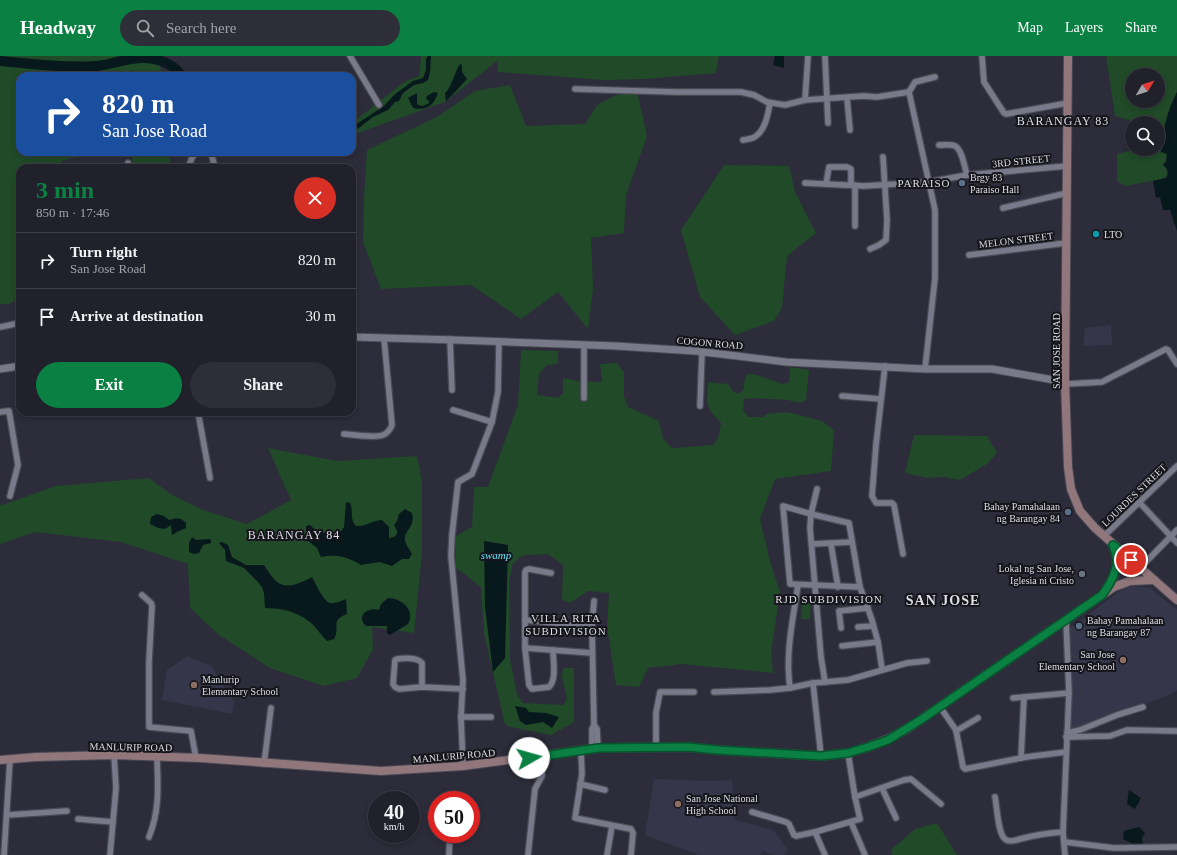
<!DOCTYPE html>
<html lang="en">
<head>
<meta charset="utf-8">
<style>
	body { margin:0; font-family:Georgia,serif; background:#2d2e38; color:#f1f3f6; height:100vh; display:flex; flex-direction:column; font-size:15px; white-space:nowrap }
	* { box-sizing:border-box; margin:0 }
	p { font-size:13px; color:#a2a3a9 }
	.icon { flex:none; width:22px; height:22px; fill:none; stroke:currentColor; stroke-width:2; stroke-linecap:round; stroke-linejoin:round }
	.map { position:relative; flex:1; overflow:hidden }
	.drawer { position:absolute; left:16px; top:108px; width:340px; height:252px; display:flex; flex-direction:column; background:#21212c; border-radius:12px; box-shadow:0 2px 6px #0003,0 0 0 1px #3e3e48 }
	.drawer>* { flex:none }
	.top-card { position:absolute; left:16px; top:16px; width:340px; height:84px; border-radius:12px; box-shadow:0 2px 6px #0003,0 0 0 1px #3e3e48; background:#1a4fa0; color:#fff; overflow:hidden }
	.needle { width:26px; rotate:51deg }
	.tools { position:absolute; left:1125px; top:12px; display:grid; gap:8px }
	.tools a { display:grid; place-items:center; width:40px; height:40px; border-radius:50%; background:#21212c; box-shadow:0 2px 6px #0003,0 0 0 1px #3e3e48; font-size:20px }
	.speed { position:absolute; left:368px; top:735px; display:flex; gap:8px; font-size:20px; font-weight:700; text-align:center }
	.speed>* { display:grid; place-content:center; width:52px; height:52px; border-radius:50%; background:#21212c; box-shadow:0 2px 6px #0003,0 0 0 1px #3e3e48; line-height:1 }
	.speed small { font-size:10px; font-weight:400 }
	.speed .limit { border:6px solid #d22; background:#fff; color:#111 }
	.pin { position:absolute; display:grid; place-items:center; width:34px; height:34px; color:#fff; margin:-17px; border:2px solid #fff; border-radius:50%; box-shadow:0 1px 4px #0007 }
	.me { position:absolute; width:44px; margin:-22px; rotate:83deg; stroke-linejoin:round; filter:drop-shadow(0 0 3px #0008) }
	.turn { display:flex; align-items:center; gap:14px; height:84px; padding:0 20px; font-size:18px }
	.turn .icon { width:52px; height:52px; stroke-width:2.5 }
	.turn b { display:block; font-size:28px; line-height:34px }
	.round { display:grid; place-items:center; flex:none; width:42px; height:42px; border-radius:21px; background:#2d2e38 }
	.head { display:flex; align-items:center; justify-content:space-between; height:68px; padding:0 20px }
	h1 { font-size:24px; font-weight:700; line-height:30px; color:#0b8043 }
	.cta { display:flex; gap:8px; margin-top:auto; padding:8px 20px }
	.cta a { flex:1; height:46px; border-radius:24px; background:#0b8043; color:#fff; font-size:16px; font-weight:700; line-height:46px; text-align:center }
	.cta a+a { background:#2d2e38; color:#f1f3f6 }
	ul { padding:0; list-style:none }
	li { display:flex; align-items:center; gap:12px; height:56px; padding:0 20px; border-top:1px solid #3e3e48 }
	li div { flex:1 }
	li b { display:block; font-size:15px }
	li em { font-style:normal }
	header { display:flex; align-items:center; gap:24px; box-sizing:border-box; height:56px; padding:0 20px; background:#0b8043; color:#fff }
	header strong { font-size:19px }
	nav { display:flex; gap:22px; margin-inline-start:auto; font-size:14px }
	.search { width:280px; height:36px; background:#2d2e38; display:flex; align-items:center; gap:10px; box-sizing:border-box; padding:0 14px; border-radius:22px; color:#a2a3a9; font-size:15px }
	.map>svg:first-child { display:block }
	.built { fill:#353649 }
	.green { fill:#204a28; fill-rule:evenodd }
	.water { fill:#07191c }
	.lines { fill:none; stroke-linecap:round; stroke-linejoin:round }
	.river { stroke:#07191c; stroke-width:10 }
	.minor-casing { stroke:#494954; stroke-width:8 }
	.tertiary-casing { stroke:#494954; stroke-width:9 }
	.secondary-casing { stroke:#494954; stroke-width:10 }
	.minor { stroke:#787989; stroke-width:5.5 }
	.tertiary { stroke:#787989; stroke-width:7 }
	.secondary { stroke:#91777b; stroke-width:8 }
	.route-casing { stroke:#07532c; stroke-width:10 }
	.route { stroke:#0b8043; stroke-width:7 }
	.service-dot { fill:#5c6f8a; stroke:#15151b; stroke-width:1.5 }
	.culture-dot { fill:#0f9aa8; stroke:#15151b; stroke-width:1.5 }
	.worship-dot { fill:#6b7280; stroke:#15151b; stroke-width:1.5 }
	.education-dot { fill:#8d6e63; stroke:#15151b; stroke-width:1.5 }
	.labels { text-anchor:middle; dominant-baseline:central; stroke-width:4; stroke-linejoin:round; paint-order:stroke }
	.street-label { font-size:10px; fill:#dedee7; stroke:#15151b }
	.poi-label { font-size:10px; fill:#dedee7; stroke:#15151b; text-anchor:start }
	.neighbourhood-label { font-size:11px; letter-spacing:1px; fill:#dedee7; stroke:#15151b }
	.water-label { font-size:11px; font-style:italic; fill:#5ee7fb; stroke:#15151b }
	.quarter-label { font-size:12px; letter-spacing:1px; fill:#dedee7; stroke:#15151b }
	.district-label { font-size:14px; font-weight:bold; letter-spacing:1px; fill:#dedee7; stroke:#15151b }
</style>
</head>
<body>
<header>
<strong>Headway</strong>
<div class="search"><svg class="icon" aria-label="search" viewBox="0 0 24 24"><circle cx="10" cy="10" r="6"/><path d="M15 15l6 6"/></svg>Search here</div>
<nav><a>Map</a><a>Layers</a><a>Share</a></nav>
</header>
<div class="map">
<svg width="1177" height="799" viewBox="0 0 1177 799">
	<rect width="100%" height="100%" fill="#2c2c3a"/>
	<g class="built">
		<path d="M1111,269L1112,289L1083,290L1085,272Z"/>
		<path d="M1133,530L1150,532L1177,554V634L1167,640L1071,674L1069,573L1124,532Z"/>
		<path d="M187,600L211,610L234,646L232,658L162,644L167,614Z"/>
		<path d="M654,723L710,725L732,724L735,764L773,774L788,794L784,799H774L762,795L760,799H699L645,779Z"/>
	</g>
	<g class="green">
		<path d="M0,0H160V11L163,20H20V96H96L61,105L62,112H20V242L8,248H0Z"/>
		<path d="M421,0H719L716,17L645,23L604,24L498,16L497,5L445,46L352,79V67L404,26L419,20Z"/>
		<path d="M1106,0H1177V36L1172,46L1163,74L1161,96L1167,98L1166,105L1167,120L1163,123L1125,130L1117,125V98L1129,95L1132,93H1158V67H1139L1115,60ZM1132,19H1158V45H1132Z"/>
		<path d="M262,16L274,20H164Z"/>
		<path d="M510,29L526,70L585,68L598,48L636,30L647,80L626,139L624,177L591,182L593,233L588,273L558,236L521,263L471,229L381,233L363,186L364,142L367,94L437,61L475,35Z"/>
		<path d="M129,96H169L171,112H134L131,97Z"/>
		<path d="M724,109L789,110L795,136L816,177L787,200L782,252L774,265L735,279L700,241L681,174Z"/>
		<path d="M521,294L558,295V308L547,309L539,318L537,339L558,342L563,337V322L579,325L602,326L600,308L617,307L624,316V340L628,351L659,365L663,383L672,392L713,389L718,383L721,367C704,349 707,349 708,326L728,328L733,335L738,338L744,333V327L747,318L757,319L782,328L789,326L790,311L809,314L806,344L800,347L787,344L754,342L744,343L743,354L748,361H763L767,358L787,356L822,365L834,374L831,415L775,423L760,463L771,509L780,536L771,597L773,617L682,608L648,612L639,631L616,629L607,570L609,537L588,535L570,547L562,544L563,509L548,498L523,499L513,507L509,525L510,603L517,639L523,647L563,649L567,643L562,621L563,612H574V666L551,679C536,675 520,674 505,669L484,577L481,531L455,511L456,480L472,471L474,431H488L518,349Z"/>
		<path d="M914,379L987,380L997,397L987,408L960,424L944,421L927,422L905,417Z"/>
		<path d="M268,392L337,405L417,400L422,426V497L414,577L372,571L373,593L357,622L324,630L270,612L219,579L190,552L188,508L121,486L35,476L0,488V448L2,449L56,430L149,422L172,439L203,454L247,468L291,444Z"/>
		<path d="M802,545H811L810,563H801Z"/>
		<path d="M937,767L957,799H892L891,794L915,773Z"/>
	</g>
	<g class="water">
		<path d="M428,0H431L430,16L428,24L423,27L414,29L403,37L399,45L395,46L388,54L373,61L360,71L352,76V71L384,50L394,39L413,25L423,22L426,14V3Z"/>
		<path d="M775,0H784V12L773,9Z"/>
		<path d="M460,8L462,9V16L467,23L455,36L446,45L445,37C451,33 455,15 460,8Z"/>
		<path d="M434,36L438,37C433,50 427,55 413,52L408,42L417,37V47L418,49L423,50L429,47V45L426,43L427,40Z"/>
		<path d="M1177,36V175L1170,154H1163L1160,141L1156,142L1153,125L1166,122L1168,118L1167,113L1163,109L1166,105L1167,98L1161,96C1163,75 1167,55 1177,36Z"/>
		<path d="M346,446L350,447C354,455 349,462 356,470C366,471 373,464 382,464L389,471V482L394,481L397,478V475L394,469L397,465L399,458L405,453L412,457C416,471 403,475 405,484C405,488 410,494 412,498L409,503H402L392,510L380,506L361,509C348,501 336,498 321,501L317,492L306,483V470L310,469C319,479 329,478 341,475L344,471Z"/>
		<path d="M157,458L164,460L169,464C176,462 181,461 186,467V472L179,475L172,479L171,469L165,473L158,472L150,468L151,461Z"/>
		<path d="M192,481L196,484L210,483L211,484V487L203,489L199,497L194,498L189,496V487Z"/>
		<path d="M484,485L508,489L505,602L493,616L485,551Z"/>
		<path d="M222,486L228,489L232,501L246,509H264C279,534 287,534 312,521C315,527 324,546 330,547C335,548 341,545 346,543L347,558C329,565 341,570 334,583L327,585C321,579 316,571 310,566C296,555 281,552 265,552L264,537L262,531L257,525L244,512L226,505L225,494L219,487Z"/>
		<path d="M388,542C401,542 416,554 408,568L390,579L387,577V570H366C355,559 369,551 379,554L381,548Z"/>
		<path d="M515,650L526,652L529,656L546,657L559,661L552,672L543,666L526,669L520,665Z"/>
		<path d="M1129,734L1141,742L1135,753L1127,748Z"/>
		<path d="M1139,771L1145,777L1142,782L1143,789H1135L1123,783L1124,775Z"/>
	</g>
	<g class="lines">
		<path class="river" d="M0,5C32,8 64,12 96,10C112,9 128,1 145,2C160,3 173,7 182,20"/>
		<defs>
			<g id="minor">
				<path d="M350,0L379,49"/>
				<path d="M825,0L828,67"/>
				<path d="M982,0L984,26L1004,57L1006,58L1068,47"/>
				<path d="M575,33L676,36H741L754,39L767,46L785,49L805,44L863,40L877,41L909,36L935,154V222L925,313"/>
				<path d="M909,36L915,26L935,21"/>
				<path d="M847,42L850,74"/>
				<path d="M805,44L808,0"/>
				<path d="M743,84C748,83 753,83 756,80C766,73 768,57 770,47"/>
				<path d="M939,89C943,89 951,88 955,90C962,93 965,113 967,119"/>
				<path d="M211,96L215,112"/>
				<path d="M128,107V112"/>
				<path d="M189,112C190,104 192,100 198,96"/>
				<path d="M805,127L864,130L929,126L967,119L1067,110"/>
				<path d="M826,128L829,111H847L851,113V129"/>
				<path d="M855,129V170"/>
				<path d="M1003,152L1067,137"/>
				<path d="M870,193L879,189L886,184L887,164L883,101"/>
				<path d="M969,199L1066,187"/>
				<path d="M0,271L20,267"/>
				<path d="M450,283L452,334"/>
				<path d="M885,310L876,389L872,440L876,447H892L894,449L903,498"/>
				<path d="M1066,328L1102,326L1166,293L1168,294L1177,308"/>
				<path d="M842,340L881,343"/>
				<path d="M584,342V289"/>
				<path d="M700,350L702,296"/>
				<path d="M453,354L492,366"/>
				<path d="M0,356L9,355L18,409L10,440"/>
				<path d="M198,356L210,422"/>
				<path d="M344,378C353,379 376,382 383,379C388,377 390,374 392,369L384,282"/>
				<path d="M817,433L811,458L810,472L821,601L825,626"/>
				<path d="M1140,447L1177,487"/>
				<path d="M1104,480L1177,410"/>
				<path d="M812,488L852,486"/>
				<path d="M831,488L838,531"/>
				<path d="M1140,512L1177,474"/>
				<path d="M551,517L529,513L526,514L525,516V592L529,629L532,633L549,631C557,623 553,605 553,594"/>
				<path d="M860,531L790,528L783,450L811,458L849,467L860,531L872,564L878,586L882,613"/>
				<path d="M142,539L151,547L152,550L149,606V671L191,675L196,702"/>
				<path d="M525,564L592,571"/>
				<path d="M858,571L873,570"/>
				<path d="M841,572L839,555L868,552"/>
				<path d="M842,590L878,586"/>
				<path d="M525,592L592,597"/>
				<path d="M813,627L821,700"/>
				<path d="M422,631V607C417,601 405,602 397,603L395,604L393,628L395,631L399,633L422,631L463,633"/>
				<path d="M790,632C785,598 793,563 798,529"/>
				<path d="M714,636L770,634L790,632L813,627L848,624L907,607L927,605"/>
				<path d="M1013,642L1069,637"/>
				<path d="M940,651L956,674L963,711L965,713L1026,701L1066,696"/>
				<path d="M461,661H491"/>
				<path d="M594,669L597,673L598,692"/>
				<path d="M956,675L978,662"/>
				<path d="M1067,677L1080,674L1117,659L1143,651"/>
				<path d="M1066,681L1110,680L1127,674L1177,675"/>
				<path d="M656,691V657L660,636H694"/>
				<path d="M592,693V673L594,669L592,571L594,545"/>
				<path d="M581,695L582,718L575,762L631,773L633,777L631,799"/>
				<path d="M1021,702L1024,641"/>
				<path d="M264,708L271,652"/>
				<path d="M463,710L461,661L463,624L451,500L452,479L458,426L472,418L492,366L498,336L499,285"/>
				<path d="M580,728L605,734"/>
				<path d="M882,732L896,762"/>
				<path d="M855,741L904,724L911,723L941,748"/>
				<path d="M995,741C997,751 998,778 1005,783C1009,787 1016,784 1020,783C1035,779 1049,777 1063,776"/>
				<path d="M752,756L786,766L789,768L794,779L796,780L815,776L860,763L855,741L848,697"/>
				<path d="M7,759L67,755"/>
				<path d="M78,763L113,766"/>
				<path d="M851,766L865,799"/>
				<path d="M815,776L825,799"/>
				<path d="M149,781C160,753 158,730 157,701"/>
				<path d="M1065,786L1114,792L1177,791"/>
				<path d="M4,799L10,703"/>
				<path d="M110,799L116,732L114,699"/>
				<path d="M449,799L450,778"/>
				<path d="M528,799L535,733L542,720V700"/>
				<path d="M607,799L612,770"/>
				<path d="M1065,799L1063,776L1069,637L1066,564"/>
			</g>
			<g id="tertiary">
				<path d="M352,281L456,284L616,290L695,295L786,306L925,313H992L1065,326"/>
				<path d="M0,313L20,310"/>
			</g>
			<g id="secondary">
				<path d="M1068,0L1065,326L1068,411L1071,433L1080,455L1095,472L1177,544"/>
				<path d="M1105,535C1116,521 1120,506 1113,490"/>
				<path d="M0,704L36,701L114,699L200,702L381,715L463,710L598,692L688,691L718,694L821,700L848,697L868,691L888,683L907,673L1114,531L1130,525L1154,524"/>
			</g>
		</defs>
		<use href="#minor" class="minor-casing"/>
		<use href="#tertiary" class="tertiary-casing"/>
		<use href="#secondary" class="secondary-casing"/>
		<use href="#minor" class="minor"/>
		<use href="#tertiary" class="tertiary"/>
		<use href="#secondary" class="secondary"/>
	</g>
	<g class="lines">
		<defs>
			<path id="route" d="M529,702L598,692L688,691L718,694L821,700L848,697L868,691L888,684L922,663L1102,539C1114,523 1121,508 1113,489L1131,504"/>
		</defs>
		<use href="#route" class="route-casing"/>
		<use href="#route" class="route"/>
	</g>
	<g class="service-dot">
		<circle cx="962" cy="127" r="4"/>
		<circle cx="1068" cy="456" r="4"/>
		<circle cx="1079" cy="570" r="4"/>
	</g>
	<circle class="culture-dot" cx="1096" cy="178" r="4"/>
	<circle class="worship-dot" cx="1082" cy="518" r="4"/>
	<g class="education-dot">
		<circle cx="1123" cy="604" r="4"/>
		<circle cx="194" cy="629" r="4"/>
		<circle cx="678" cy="748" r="4"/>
	</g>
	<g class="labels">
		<g class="street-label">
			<text transform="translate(1021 105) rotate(-6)">3RD STREET</text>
			<text transform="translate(1016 184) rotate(-7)">MELON STREET</text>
			<text transform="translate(710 287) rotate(5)">COGON ROAD</text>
			<text transform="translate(1056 295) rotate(-90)">SAN JOSE ROAD</text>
			<text transform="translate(1134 439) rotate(-44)">LOURDES STREET</text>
			<text transform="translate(131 691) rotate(1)">MANLURIP ROAD</text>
			<text transform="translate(454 700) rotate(-5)">MANLURIP ROAD</text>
		</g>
		<g class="poi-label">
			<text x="970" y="121">Brgy 83<tspan x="970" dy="12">Paraiso Hall</tspan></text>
			<text x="1104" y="178">LTO</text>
			<text x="1060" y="450" text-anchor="end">Bahay Pamahalaan<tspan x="1060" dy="12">ng Barangay 84</tspan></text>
			<text x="1074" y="512" text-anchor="end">Lokal ng San Jose,<tspan x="1074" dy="12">Iglesia ni Cristo</tspan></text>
			<text x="1087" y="564">Bahay Pamahalaan<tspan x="1087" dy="12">ng Barangay 87</tspan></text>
			<text x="1115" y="598" text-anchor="end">San Jose<tspan x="1115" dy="12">Elementary School</tspan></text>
			<text x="202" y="623">Manlurip<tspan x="202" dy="12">Elementary School</tspan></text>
			<text x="686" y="742">San Jose National<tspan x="686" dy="12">High School</tspan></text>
		</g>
		<g class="neighbourhood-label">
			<text x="924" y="127">PARAISO</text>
			<text x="829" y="543">RJD SUBDIVISION</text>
			<text x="566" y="562">VILLA RITA<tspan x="566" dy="13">SUBDIVISION</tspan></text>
		</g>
		<g class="water-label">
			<text x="496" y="499">swamp</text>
		</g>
		<g class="quarter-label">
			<text x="1063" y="65">BARANGAY 83</text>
			<text x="294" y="479">BARANGAY 84</text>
		</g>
		<g class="district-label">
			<text x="943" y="544">SAN JOSE</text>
		</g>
	</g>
</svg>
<div class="tools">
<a><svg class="needle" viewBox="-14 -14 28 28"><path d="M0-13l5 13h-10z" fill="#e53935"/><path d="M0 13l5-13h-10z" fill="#a2a3a9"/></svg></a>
<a><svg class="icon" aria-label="search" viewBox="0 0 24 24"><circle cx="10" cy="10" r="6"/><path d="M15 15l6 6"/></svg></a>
</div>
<div class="speed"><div>40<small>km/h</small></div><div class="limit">50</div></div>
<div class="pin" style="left:1131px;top:504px;background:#d93025"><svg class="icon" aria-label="arrive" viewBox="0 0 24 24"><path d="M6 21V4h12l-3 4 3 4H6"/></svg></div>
<svg class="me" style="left:529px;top:702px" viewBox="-20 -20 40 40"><circle r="19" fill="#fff"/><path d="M0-13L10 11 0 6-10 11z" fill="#0b8043"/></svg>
<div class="top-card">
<div class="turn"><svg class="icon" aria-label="right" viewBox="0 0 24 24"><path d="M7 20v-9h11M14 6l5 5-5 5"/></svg><div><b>820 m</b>San Jose Road</div></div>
</div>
<section class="drawer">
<div class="head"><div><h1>3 min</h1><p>850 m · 17:46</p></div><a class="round" style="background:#d93025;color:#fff"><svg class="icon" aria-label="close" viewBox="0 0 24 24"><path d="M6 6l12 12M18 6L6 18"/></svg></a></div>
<ul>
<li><svg class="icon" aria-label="right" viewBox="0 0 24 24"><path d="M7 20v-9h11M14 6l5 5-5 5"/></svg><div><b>Turn right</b><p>San Jose Road</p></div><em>820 m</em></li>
<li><svg class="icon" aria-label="arrive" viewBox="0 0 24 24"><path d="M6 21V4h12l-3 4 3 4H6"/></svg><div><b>Arrive at destination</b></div><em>30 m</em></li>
</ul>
<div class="cta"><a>Exit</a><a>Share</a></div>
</section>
</div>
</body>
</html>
